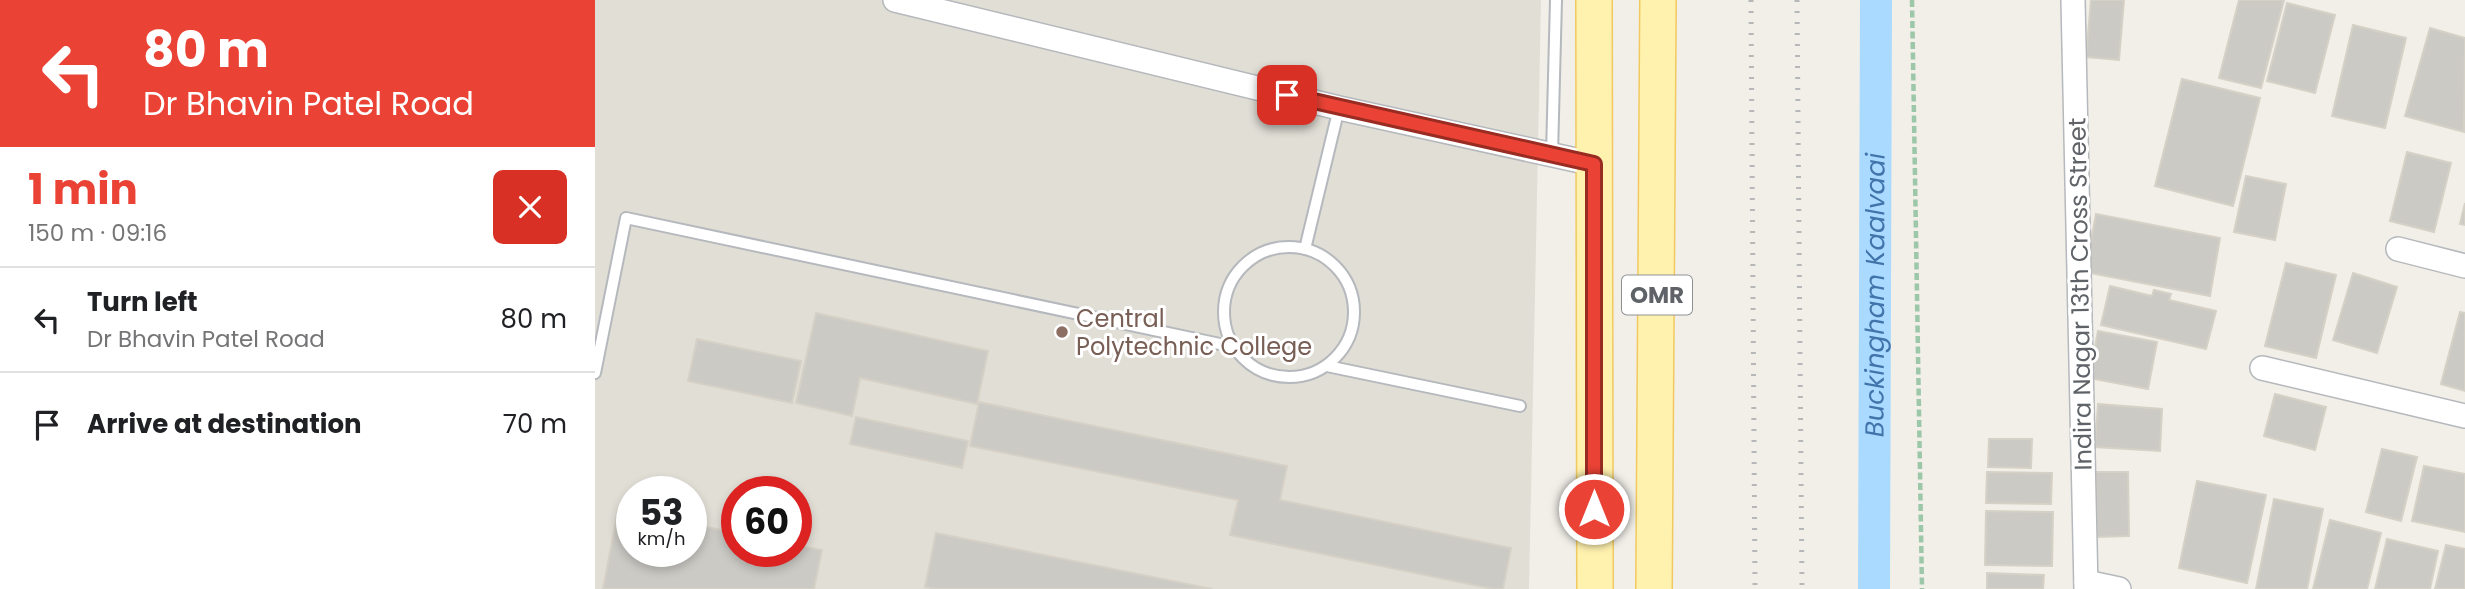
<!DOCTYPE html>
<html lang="en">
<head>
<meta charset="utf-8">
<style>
	body { margin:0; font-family:Poppins,sans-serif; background:#f2f2f2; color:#202124; height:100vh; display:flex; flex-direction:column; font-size:26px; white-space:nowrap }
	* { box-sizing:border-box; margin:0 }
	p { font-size:23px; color:#757577 }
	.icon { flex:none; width:38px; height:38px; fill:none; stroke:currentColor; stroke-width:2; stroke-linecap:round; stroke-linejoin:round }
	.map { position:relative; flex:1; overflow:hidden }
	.panel { display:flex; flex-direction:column; background:#fff; width:595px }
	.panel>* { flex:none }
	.banner { background:#ea4335; color:#fff; overflow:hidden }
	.speed { position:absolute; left:21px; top:476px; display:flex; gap:14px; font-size:35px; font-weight:700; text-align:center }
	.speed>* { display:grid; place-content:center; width:91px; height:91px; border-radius:50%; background:#fff; box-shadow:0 4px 10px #0003; line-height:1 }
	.speed small { font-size:18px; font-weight:400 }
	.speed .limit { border:10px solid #d22; background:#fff; color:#111 }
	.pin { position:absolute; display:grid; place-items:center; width:60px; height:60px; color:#fff; margin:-30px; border-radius:14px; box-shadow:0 4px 10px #0006 }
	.me { position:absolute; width:77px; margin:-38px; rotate:0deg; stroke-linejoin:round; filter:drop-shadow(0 0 5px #0008) }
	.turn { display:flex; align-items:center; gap:24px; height:147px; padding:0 28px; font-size:32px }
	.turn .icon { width:91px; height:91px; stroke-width:2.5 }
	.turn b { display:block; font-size:49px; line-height:60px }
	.round { display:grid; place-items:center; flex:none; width:74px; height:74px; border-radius:10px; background:#f2f2f2 }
	.overview { display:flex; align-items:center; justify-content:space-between; height:119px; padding:0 28px }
	h1 { font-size:42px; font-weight:700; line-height:52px; color:#ea4335 }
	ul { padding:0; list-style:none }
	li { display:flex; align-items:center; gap:21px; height:105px; padding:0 28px; border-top:2px solid #e0e0e0 }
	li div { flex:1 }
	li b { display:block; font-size:26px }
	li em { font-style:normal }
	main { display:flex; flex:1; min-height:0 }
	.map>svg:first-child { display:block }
	.education { fill:#e1ded6; fill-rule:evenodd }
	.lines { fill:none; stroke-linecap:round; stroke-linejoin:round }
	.canal { stroke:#aadaff; stroke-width:32 }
	.building { fill:#cccac5; stroke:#d6d1c6; stroke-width:2 }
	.service-casing { stroke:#b5b8bc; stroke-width:14 }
	.minor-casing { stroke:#b5b8bc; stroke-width:26 }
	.primary-casing { stroke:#f2c960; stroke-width:38 }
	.path { stroke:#9cc7a9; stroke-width:4.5; stroke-dasharray:7 3.5; stroke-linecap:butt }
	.service { stroke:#fff; stroke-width:10 }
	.minor { stroke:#fff; stroke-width:23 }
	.primary { stroke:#fff2af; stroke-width:35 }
	.rail { stroke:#b6b7b8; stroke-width:5; stroke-dasharray:2 9; stroke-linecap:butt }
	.route-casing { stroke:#982c22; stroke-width:18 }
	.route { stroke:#ea4335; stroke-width:12 }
	.education-dot { fill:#8d6e63; stroke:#fff; stroke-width:2.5 }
	.labels { text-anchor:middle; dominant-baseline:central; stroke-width:6; stroke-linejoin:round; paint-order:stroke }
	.shield { fill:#fff; stroke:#8f9295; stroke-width:2 }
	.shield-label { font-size:23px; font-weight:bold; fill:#5f6368 }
	.street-label { font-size:24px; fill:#5f6368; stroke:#fff }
	.education-label { font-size:24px; fill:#785e54; stroke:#fff; text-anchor:start }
	.water-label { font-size:26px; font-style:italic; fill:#4174aa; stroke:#fff }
</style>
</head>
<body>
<main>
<section class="panel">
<div class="banner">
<div class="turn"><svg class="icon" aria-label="left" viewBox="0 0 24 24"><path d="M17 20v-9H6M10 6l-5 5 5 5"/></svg><div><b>80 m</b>Dr Bhavin Patel Road</div></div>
</div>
<div class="overview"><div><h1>1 min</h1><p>150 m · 09:16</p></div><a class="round" style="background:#d93025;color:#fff"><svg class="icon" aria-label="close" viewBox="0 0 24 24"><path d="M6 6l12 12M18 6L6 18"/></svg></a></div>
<ul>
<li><svg class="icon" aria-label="left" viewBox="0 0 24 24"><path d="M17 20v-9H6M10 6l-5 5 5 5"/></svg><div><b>Turn left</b><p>Dr Bhavin Patel Road</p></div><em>80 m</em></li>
<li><svg class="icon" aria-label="arrive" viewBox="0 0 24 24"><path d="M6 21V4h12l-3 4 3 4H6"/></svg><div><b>Arrive at destination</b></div><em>70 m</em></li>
</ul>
</section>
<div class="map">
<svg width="1870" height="589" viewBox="0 0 1870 589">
	<rect width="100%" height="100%" fill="#f1efe8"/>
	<path class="education" d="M0,0H946L934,589H0ZM37,492H96V551H37ZM142,492H201V551H142Z"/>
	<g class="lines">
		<path class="canal" id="s1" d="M1279,589L1281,0"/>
	</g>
	<g class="building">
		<path d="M1496,0H1529L1524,60L1491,57Z"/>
		<path d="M1644,0H1689L1666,88L1624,78Z"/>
		<path d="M1692,3L1740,15L1720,93L1672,81Z"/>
		<path d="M1758,25L1811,38L1790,128L1737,116Z"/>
		<path d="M1835,28L1870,38L1869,132L1810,116Z"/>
		<path d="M1587,79L1665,98L1638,206L1560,186Z"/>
		<path d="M1812,152L1856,163L1839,232L1795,221Z"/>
		<path d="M1651,176L1691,184L1680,240L1639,232Z"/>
		<path d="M1870,203V225L1865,224Z"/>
		<path d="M1501,214L1625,238L1615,296L1490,272Z"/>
		<path d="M1691,263L1741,275L1721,358L1670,346Z"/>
		<path d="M1758,273L1802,287L1782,353L1738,340Z"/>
		<path d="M1515,286L1557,296L1559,290L1576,294L1574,300L1621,311L1611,349L1506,325Z"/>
		<path d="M1865,312L1870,313V391L1846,384Z"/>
		<path d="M221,313L393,351L382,404L265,378L257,416L201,403Z"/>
		<path d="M1503,331L1562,342L1553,389L1494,378Z"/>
		<path d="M102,339L206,361L197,403L93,381Z"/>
		<path d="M1680,394L1731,407L1720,450L1669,436Z"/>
		<path d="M384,402L692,466L685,500L916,548L908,589H898L635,535L643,500L375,446Z"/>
		<path d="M1503,404L1567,409L1565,451L1500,447Z"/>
		<path d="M261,417L373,441L367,468L255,444Z"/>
		<path d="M1394,439H1437L1436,468L1393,467Z"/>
		<path d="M1787,449L1822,457L1806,521L1771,512Z"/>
		<path d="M1829,466L1870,474V532L1817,521Z"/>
		<path d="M1392,472L1457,473L1456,504L1391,503Z"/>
		<path d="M1501,472H1533L1534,536L1502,537Z"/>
		<path d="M1602,481L1671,495L1652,583L1584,568Z"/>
		<path d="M1679,499L1728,509L1712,589H1661Z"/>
		<path d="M23,510L37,513V551H96V524L142,533V551H201V545L227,550L219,589H8Z"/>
		<path d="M1391,511L1458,512L1457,566L1390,565Z"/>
		<path d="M1735,520L1786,533L1772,589H1718Z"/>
		<path d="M341,533L617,589H342L330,587Z"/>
		<path d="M1792,539L1843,551L1835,589H1780Z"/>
		<path d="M1851,545L1870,549V589H1840Z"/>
		<path d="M1392,573L1449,575L1448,589H1392Z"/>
	</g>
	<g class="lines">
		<defs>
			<g id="service">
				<path d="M957,154L961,0"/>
				<circle cx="694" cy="312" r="65"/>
				<path d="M710,249L744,108"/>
				<path d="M732,366L925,406"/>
				<path d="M0,373L31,218L639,347"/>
			</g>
			<g id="minor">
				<path d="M300,0L744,108L999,164"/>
				<path d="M1478,0L1491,589"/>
				<path d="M1803,249L1870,266"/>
				<path d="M1667,368L1870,416"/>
				<path d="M1491,582L1524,589"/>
			</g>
			<g id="primary">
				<path d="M999,0L1000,589"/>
				<path d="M1059,589L1063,0"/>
			</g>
		</defs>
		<use href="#service" class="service-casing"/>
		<use href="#minor" class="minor-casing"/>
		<use href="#primary" class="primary-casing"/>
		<path class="path" d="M1317,0L1327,589"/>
		<use href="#service" class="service"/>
		<use href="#minor" class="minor"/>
		<use href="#primary" class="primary"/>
		<g class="rail">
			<path d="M1156,0L1160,589"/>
			<path d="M1202,0L1207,589"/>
		</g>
	</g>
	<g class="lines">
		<defs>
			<path id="route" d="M692,95L999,164V509"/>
		</defs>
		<use href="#route" class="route-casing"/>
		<use href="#route" class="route"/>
	</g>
	<circle class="education-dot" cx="467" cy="332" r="7"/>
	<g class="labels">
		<rect class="shield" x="1027" y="275.5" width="70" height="39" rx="5"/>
		<g class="shield-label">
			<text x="1062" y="295">OMR</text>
		</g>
		<g class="street-label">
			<text transform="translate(1485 294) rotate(-91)">Indira Nagar 13th Cross Street</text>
		</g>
		<g class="education-label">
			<text x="481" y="318">Central<tspan x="481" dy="28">Polytechnic College</tspan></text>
		</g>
		<g class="water-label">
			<text stroke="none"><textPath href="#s1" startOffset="294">Buckingham Kaalvaai</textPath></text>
		</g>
	</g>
</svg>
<div class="speed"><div>53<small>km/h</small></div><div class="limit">60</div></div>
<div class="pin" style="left:692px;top:95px;background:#d93025"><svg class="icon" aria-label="arrive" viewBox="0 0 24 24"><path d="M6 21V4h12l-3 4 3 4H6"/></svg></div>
<svg class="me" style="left:999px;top:509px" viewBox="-20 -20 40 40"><circle r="17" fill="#ea4335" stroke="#fff" stroke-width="3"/><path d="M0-11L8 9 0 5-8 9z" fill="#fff"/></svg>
</div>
</main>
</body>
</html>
